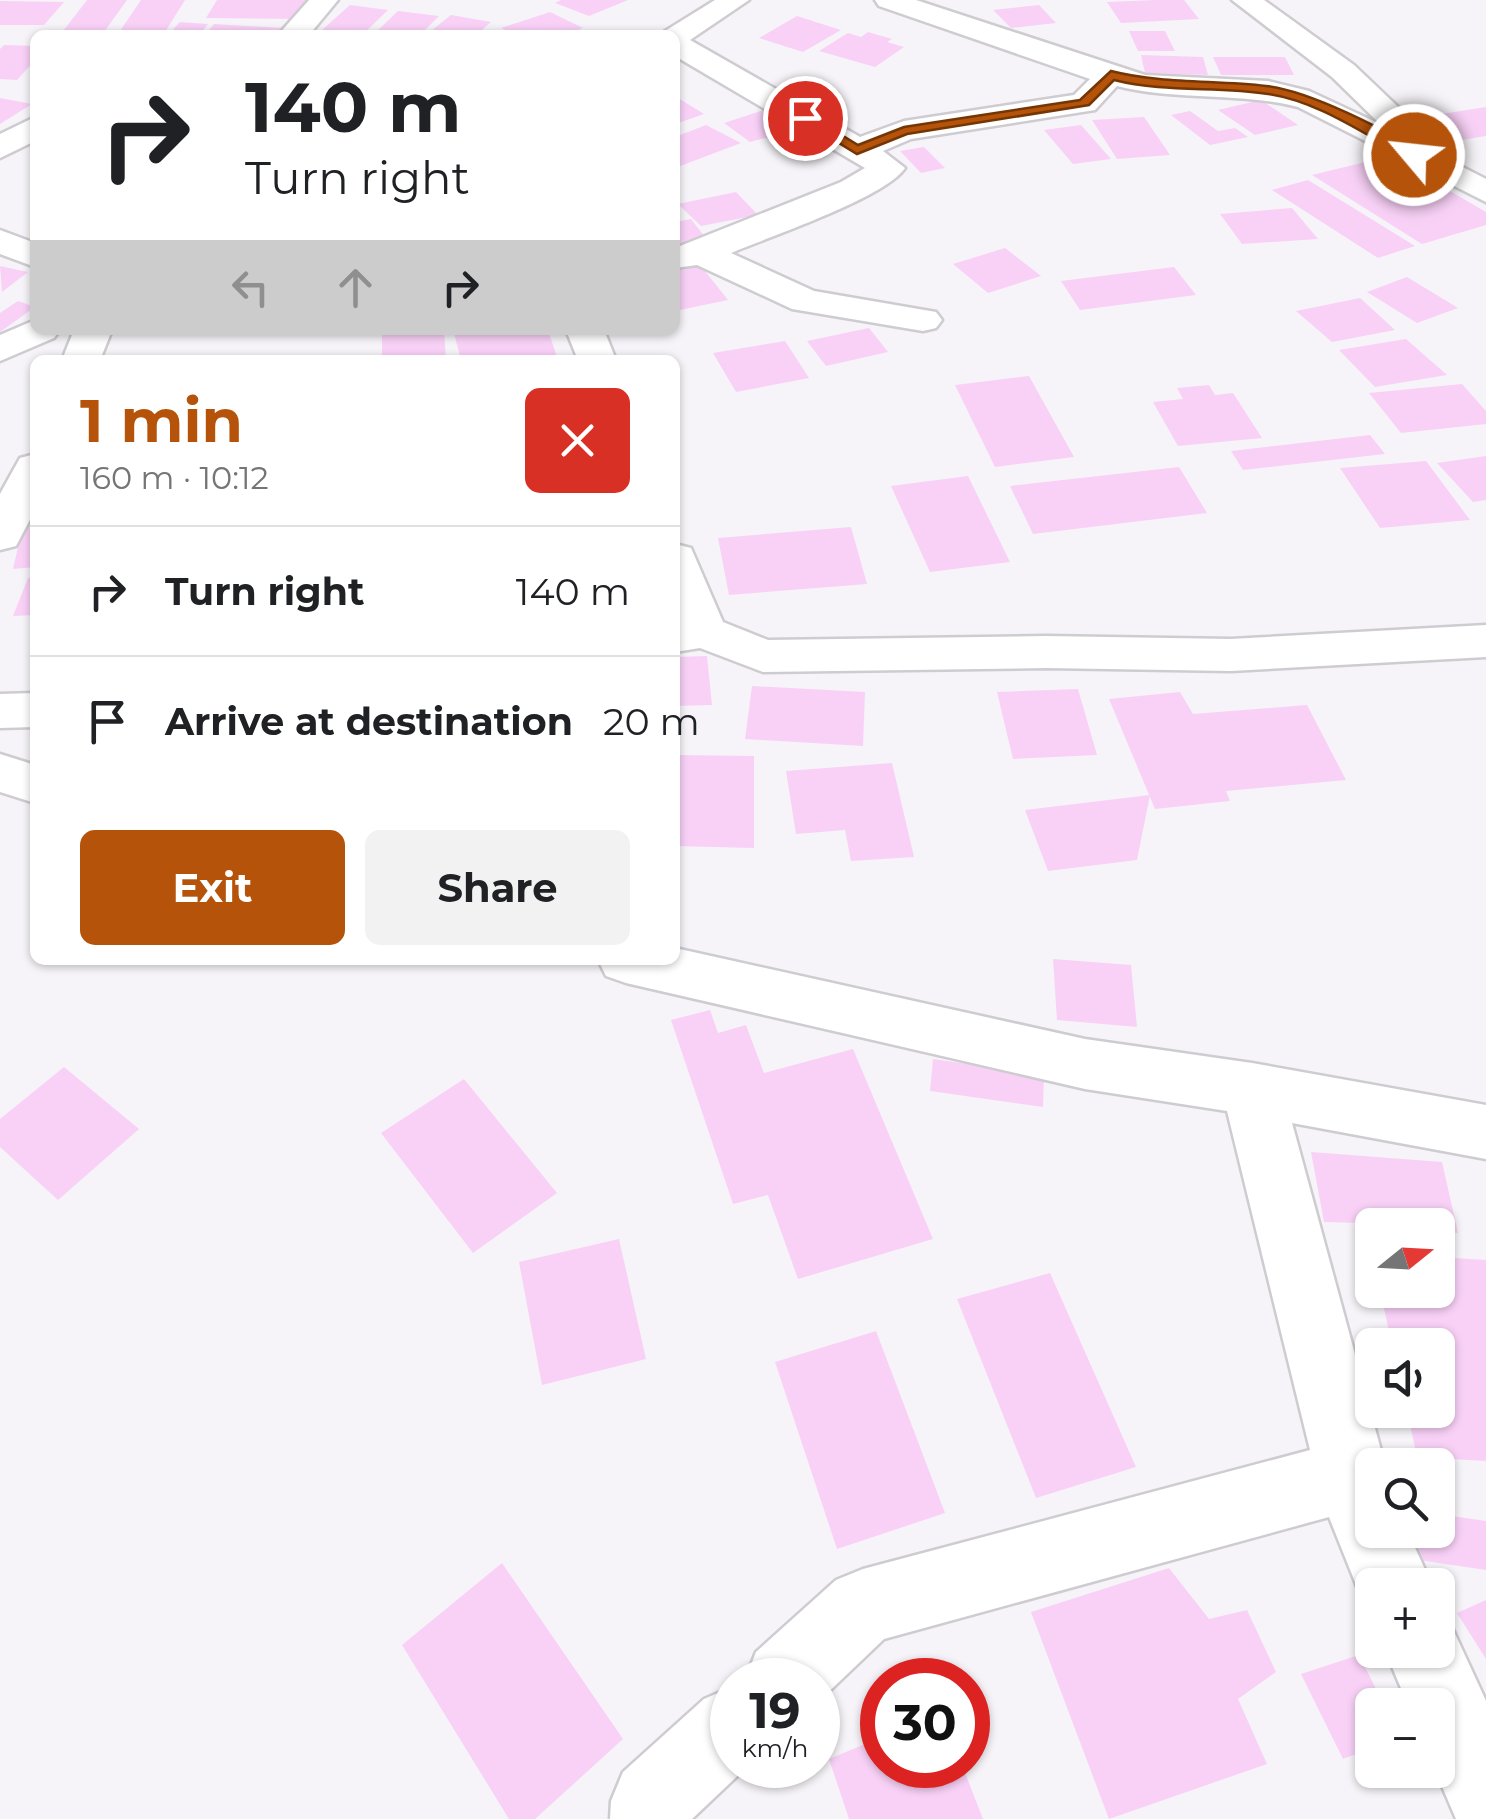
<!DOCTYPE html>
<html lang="en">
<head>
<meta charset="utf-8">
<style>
	body { margin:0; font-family:Montserrat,sans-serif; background:#f2f2f2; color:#202124; height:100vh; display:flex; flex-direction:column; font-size:38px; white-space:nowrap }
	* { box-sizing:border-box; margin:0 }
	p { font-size:32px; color:#757577 }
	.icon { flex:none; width:55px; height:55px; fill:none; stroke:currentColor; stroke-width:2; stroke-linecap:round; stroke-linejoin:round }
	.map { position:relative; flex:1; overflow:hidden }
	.drawer { position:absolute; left:30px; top:355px; width:650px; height:610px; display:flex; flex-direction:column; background:#fff; border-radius:15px; box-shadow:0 2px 8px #0004 }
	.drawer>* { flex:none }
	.hud { position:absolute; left:30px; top:30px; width:650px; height:305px; border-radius:15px; box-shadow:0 2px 8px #0004; background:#fff; color:#202124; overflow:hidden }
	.needle { width:65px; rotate:72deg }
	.fabs { position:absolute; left:1355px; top:1208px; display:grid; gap:20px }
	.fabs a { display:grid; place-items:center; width:100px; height:100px; border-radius:15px; background:#fff; box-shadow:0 2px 8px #0004; font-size:50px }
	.speed { position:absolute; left:710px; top:1658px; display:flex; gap:20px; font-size:50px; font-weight:700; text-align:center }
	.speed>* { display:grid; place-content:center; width:130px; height:130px; border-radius:50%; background:#fff; box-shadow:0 2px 8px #0004; line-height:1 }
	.speed small { font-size:25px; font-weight:400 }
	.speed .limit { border:15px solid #d22; background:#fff; color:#111 }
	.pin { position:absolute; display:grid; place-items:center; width:85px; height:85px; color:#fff; margin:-42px; border:5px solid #fff; border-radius:50%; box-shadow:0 2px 10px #0007 }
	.me { position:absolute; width:110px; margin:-55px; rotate:298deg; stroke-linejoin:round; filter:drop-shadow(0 0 8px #0008) }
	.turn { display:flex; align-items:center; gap:35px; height:210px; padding:0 50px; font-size:45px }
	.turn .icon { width:130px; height:130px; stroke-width:2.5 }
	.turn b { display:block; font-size:70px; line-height:85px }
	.lanes { display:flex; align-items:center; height:95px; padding:0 50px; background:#0003; justify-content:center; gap:50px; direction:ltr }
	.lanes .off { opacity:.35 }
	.round { display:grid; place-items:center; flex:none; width:105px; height:105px; border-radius:15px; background:#f2f2f2 }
	.head { display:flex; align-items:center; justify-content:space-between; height:170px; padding:0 50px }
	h1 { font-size:60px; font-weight:700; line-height:75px; color:#b45309 }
	.cta { display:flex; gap:20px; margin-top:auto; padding:20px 50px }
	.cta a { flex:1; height:115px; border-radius:15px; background:#b45309; color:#fff; font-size:40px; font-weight:700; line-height:115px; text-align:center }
	.cta a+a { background:#f2f2f2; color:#202124 }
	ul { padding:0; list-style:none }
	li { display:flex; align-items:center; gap:30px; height:130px; padding:0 50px; border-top:2px solid #e0e0e0 }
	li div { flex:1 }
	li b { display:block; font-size:38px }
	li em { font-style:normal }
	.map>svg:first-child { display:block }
	.building { fill:#f9d1f7 }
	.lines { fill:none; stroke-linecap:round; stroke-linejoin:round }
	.minor-casing { stroke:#ceccd0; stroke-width:5 }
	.minor { fill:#fff; fill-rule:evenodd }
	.route { fill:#b45309; stroke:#753606; stroke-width:2.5 }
</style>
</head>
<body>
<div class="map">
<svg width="1486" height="1819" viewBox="0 0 1486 1819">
	<rect width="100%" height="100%" fill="#f6f4f8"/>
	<g class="building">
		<path d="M87,0H127L104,32L63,31Z"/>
		<path d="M141,0H185L165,32L120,31Z"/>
		<path d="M217,0H309L299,19L206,18Z"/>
		<path d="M561,0H628L589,16L555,3Z"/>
		<path d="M1156,0H1184L1199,19L1121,23L1107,2Z"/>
		<path d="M0,1L64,2L44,25H0Z"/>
		<path d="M350,5L388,10L362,35L321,31Z"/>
		<path d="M1039,5L1056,23L1011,28L993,10Z"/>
		<path d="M398,11L439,16L420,35H373Z"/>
		<path d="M550,12L583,28L564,35H515L501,28Z"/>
		<path d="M451,15L491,22L476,35H426Z"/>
		<path d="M797,16L841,30L803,52L759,38Z"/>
		<path d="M180,22L208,24L199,35H168Z"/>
		<path d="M214,24L282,28L277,35H205Z"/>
		<path d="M1129,31H1165L1175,51H1138Z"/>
		<path d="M868,32L892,39L887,42L904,47L875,67L819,51L848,33L861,37Z"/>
		<path d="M4,45L35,46V60L17,80L0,79V49Z"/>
		<path d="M1141,55L1203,57L1208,75L1145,73Z"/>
		<path d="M1213,57H1285L1294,75H1221Z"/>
		<path d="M675,96L704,114L675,124Z"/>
		<path d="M0,98L32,104L0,124Z"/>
		<path d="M1261,100L1298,125L1255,135L1218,110Z"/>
		<path d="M1486,107V136L1455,141L1423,117Z"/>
		<path d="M770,108L804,128L750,142L724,123Z"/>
		<path d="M1190,111L1218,131L1235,128L1248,137L1210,145L1171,115Z"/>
		<path d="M1144,117L1170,155L1117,159L1092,120Z"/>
		<path d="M706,125L741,143L675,168V137Z"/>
		<path d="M1081,125L1111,159L1073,164L1044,130Z"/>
		<path d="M924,147L945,168L921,173L900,151Z"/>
		<path d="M1390,156L1486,212V225L1422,244L1312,175Z"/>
		<path d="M1308,180L1415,246L1378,258L1272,190Z"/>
		<path d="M736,192L758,215L701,226L678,204Z"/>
		<path d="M1292,208L1318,239L1242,244L1220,214Z"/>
		<path d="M691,219L711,245L675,252V222Z"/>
		<path d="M1005,248L1041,276L988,293L953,264Z"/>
		<path d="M697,261L728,300L675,311V266Z"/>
		<path d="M0,266L28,272L2,292Z"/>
		<path d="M1174,267L1196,295L1080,310L1061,281Z"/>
		<path d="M1407,277L1458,308L1417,323L1367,292Z"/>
		<path d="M1360,298L1395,330L1332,342L1296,311Z"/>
		<path d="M18,301L35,307L0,332V313Z"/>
		<path d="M869,328L888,352L826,366L807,341Z"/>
		<path d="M382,330H444L446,360H382Z"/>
		<path d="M477,330H548L558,360H461L454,333Z"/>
		<path d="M1406,339L1447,375L1375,387L1339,350Z"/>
		<path d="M785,341L809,378L736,392L713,353Z"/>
		<path d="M1029,376L1074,457L995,467L955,385Z"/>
		<path d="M1462,384L1486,411V424L1401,433L1369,393Z"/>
		<path d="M1209,385L1215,395L1233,393L1262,438L1178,446L1153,402L1183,399L1177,388Z"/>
		<path d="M1370,435L1385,454L1243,470L1231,451Z"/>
		<path d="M1486,456V500L1473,502L1437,463Z"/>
		<path d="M1426,461L1470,520L1380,528L1340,468Z"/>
		<path d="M1179,467L1207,513L1033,534L1010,486Z"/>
		<path d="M968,476L1010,562L930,572L891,486Z"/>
		<path d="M35,524V567L13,569L23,525Z"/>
		<path d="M851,527L867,584L729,595L718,538Z"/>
		<path d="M28,578H35V615L13,616Z"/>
		<path d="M707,656L712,705L675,706V657Z"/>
		<path d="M752,686L865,692L863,746L745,739Z"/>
		<path d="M1078,689L1097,755L1013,759L997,692Z"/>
		<path d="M1180,692L1193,714L1307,705L1346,780L1226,791L1230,801L1155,809L1109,699Z"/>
		<path d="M678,755L754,756V848L675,846Z"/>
		<path d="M892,763L914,857L851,861L845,830L796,834L786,771Z"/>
		<path d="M1150,795L1137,860L1048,871L1025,810Z"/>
		<path d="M1053,959L1131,965L1137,1027L1057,1020Z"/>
		<path d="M710,1010L718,1033L746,1025L764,1073L853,1049L933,1239L798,1279L768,1195L733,1204L671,1020Z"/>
		<path d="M933,1059L1044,1075L1043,1107L930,1091Z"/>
		<path d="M64,1067L139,1129L58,1200L0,1147V1119Z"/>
		<path d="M464,1079L557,1193L473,1253L381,1133Z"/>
		<path d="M1311,1152L1442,1162L1458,1233L1438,1231V1225L1324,1222Z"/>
		<path d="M619,1239L646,1359L542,1385L519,1262Z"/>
		<path d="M1438,1257L1486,1260V1461L1417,1457L1407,1410H1438V1345H1392L1380,1290H1438Z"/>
		<path d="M1050,1273L1136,1467L1036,1498L957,1299Z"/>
		<path d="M876,1331L945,1513L837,1549L775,1362Z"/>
		<path d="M1438,1514L1486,1521V1570L1405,1558L1401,1530H1438Z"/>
		<path d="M502,1563L623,1739L535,1819H509L402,1645Z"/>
		<path d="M1169,1568L1209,1619L1247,1610L1276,1672L1238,1699L1267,1764L1109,1819L1031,1612Z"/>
		<path d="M1486,1600V1659L1457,1613Z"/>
		<path d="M1359,1655L1384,1705H1372V1748L1343,1759L1301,1674Z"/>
		<path d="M882,1737V1765H962L983,1819H849L829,1759Z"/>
	</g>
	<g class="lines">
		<defs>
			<g id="minor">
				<path d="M309,0H338L309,35H278Z"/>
				<path d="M715,0H749L690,40L860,137L904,121L1074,95L1090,79L879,6L875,0H916L1145,75L1268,81L1309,91L1380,124L1332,77L1232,0H1264L1354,65L1415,123L1420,130L1408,139L1486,179V202L1298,107C1239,92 1176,101 1117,86L1095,110L911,139L883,151L905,168C885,198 768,237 731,253L814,291L936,312L942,320L936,328L923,331L792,309L697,265L675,268V248L841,182L865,168L675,56V35H662L665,31Z"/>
				<path d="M35,117V141L0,158V134Z"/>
				<path d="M0,230L35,243V267L0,254Z"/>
				<path d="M35,320V330H60L54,338L0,361V335Z"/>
				<path d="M74,330H112L100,360H62Z"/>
				<path d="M566,330H604L616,360H578Z"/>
				<path d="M35,454V510L16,546L0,550V494L20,458Z"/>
				<path d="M675,544L691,548L723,622L768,640L1046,636L1231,639L1486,625V657L1231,671L1046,668L763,672L700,648L675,652Z"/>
				<path d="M35,693V727L0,728V694Z"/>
				<path d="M0,754L35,765V803L0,792Z"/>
				<path d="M675,948L1085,1039L1252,1063L1486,1105V1159L1292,1123L1385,1465H1372V1530H1407L1432,1585H1372V1614L1367,1612L1329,1517L884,1639L818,1702V1680H745L756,1652L836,1580L863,1569L1310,1450L1227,1111L1085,1089L626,983L606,976L598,960H675Z"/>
				<path d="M1438,1618L1450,1623L1486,1701V1819H1456L1435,1770L1438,1705H1408L1385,1650H1438Z"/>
				<path d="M732,1687V1765H749L692,1819H610L611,1801L623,1772L704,1699Z"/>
			</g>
		</defs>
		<use href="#minor" class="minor-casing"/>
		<use href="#minor" class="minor"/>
	</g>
	<path class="route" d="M1111,71C1162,84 1214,80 1266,86C1306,90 1390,130 1421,155L1409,158C1365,135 1318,101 1268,94C1217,86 1165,93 1114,80L1089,105L907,134L857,154L798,118L809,115L858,145L904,127L1080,100Z"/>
</svg>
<div class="fabs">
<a><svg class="needle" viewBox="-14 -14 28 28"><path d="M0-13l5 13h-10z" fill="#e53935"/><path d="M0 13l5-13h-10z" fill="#757577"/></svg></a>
<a><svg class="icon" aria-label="sound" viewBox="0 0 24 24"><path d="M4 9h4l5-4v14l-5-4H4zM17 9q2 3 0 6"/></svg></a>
<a><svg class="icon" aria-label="search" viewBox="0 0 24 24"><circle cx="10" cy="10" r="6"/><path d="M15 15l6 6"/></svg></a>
<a>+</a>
<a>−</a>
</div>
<div class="speed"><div>19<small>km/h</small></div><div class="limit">30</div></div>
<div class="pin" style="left:805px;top:118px;background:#d93025"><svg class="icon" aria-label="arrive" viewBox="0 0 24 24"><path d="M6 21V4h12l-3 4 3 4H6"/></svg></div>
<svg class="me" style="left:1414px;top:155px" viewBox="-20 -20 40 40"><circle r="17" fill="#b45309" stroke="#fff" stroke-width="3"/><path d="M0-11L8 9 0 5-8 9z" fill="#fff"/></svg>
<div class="hud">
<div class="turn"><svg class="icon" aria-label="right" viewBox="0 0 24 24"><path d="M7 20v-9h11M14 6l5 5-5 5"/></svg><div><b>140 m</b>Turn right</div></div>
<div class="lanes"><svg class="icon off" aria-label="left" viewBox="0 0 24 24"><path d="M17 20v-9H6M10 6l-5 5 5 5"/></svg><svg class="icon off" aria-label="ahead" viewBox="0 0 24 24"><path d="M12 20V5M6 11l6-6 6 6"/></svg><svg class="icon" aria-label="right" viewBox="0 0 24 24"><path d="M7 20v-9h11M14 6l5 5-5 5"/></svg></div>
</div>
<section class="drawer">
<div class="head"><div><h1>1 min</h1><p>160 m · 10:12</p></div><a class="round" style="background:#d93025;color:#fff"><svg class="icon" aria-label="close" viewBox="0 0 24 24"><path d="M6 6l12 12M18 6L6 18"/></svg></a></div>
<ul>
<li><svg class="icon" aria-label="right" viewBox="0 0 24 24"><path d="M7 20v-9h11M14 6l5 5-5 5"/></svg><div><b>Turn right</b></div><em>140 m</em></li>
<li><svg class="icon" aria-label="arrive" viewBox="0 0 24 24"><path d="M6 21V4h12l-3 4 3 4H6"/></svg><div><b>Arrive at destination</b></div><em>20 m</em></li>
</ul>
<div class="cta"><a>Exit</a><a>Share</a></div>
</section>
</div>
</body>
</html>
